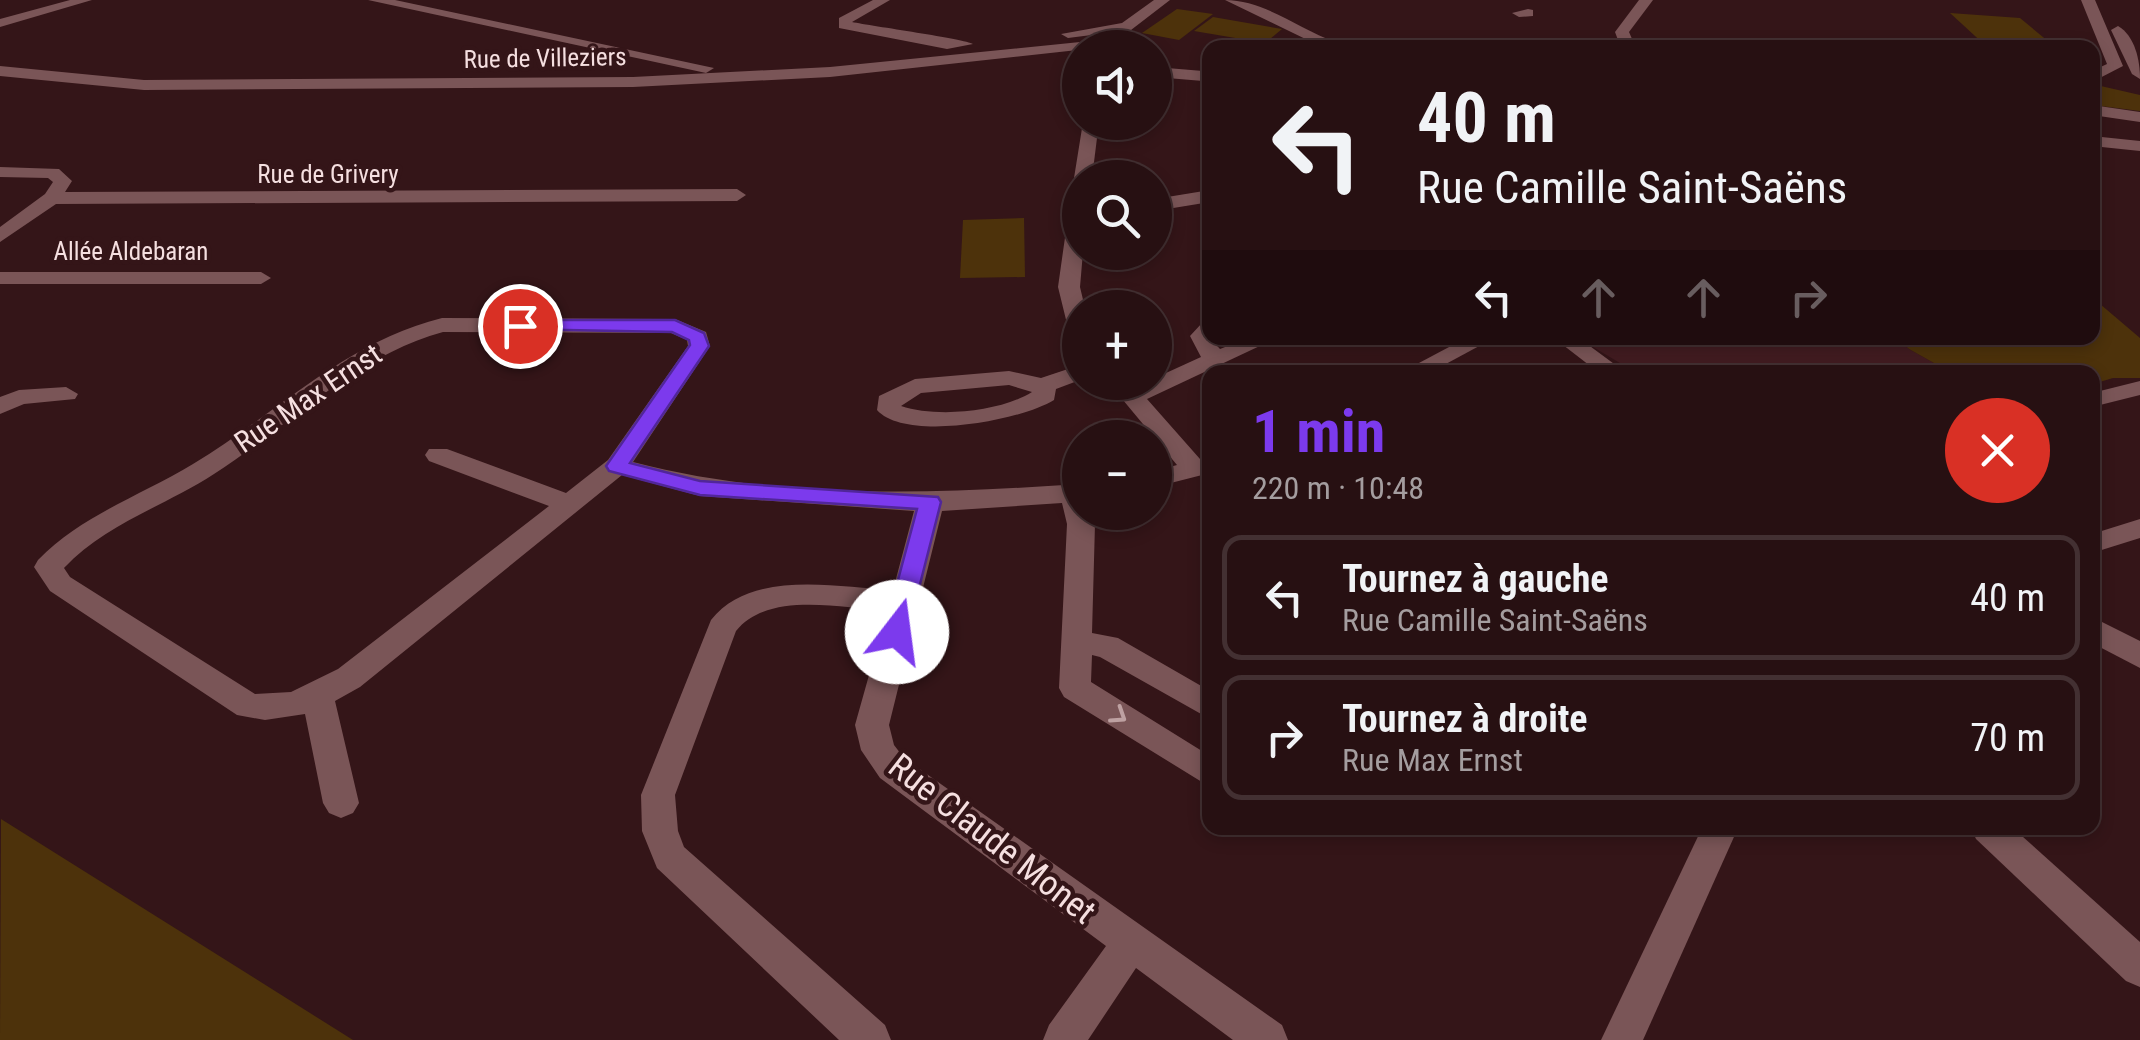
<!DOCTYPE html>
<html lang="fr">
<head>
<meta charset="utf-8">
<style>
	body { margin:0; font-family:"Roboto Condensed",sans-serif; background:#331e20; color:#f1f3f6; height:100vh; display:flex; flex-direction:column; font-size:38px; white-space:nowrap }
	* { box-sizing:border-box; margin:0 }
	p { font-size:32px; color:#a49d9f }
	.icon { flex:none; width:55px; height:55px; fill:none; stroke:currentColor; stroke-width:2; stroke-linecap:round; stroke-linejoin:round }
	.map { position:relative; flex:1; overflow:hidden }
	.drawer { position:absolute; left:1202px; top:365px; width:898px; height:470px; display:flex; flex-direction:column; background:#271012; border-radius:20px; box-shadow:0 5px 15px #0003,0 0 0 2px #433032 }
	.drawer>* { flex:none }
	.guide { position:absolute; left:1202px; top:40px; width:898px; height:305px; border-radius:20px; box-shadow:0 5px 15px #0003,0 0 0 2px #433032; background:#271012; color:#f1f3f6; overflow:hidden }
	.fabs { position:absolute; left:1062px; top:30px; display:grid; gap:20px }
	.fabs a { display:grid; place-items:center; width:110px; height:110px; border-radius:50%; background:#271012; box-shadow:0 5px 15px #0003,0 0 0 2px #433032; font-size:50px }
	.pin { position:absolute; display:grid; place-items:center; width:85px; height:85px; color:#fff; margin:-42px; border:5px solid #fff; border-radius:50%; box-shadow:0 2px 10px #0007 }
	.me { position:absolute; width:110px; margin:-55px; rotate:15deg; stroke-linejoin:round; filter:drop-shadow(0 0 8px #0008) }
	.turn { display:flex; align-items:center; gap:35px; height:210px; padding:0 50px; font-size:45px }
	.turn .icon { width:130px; height:130px; stroke-width:2.5 }
	.turn b { display:block; font-size:70px; line-height:85px }
	.lanes { display:flex; align-items:center; height:95px; padding:0 50px; background:#0003; justify-content:center; gap:50px; direction:ltr }
	.lanes .off { opacity:.35 }
	.round { display:grid; place-items:center; flex:none; width:105px; height:105px; border-radius:52px; background:#331e20 }
	.overview { display:flex; align-items:center; justify-content:space-between; height:170px; padding:0 50px }
	h1 { font-size:60px; font-weight:700; line-height:75px; color:#7c3aed }
	ul { padding:0; list-style:none }
	li { display:flex; align-items:center; gap:30px; height:125px; margin:0 20px 15px; padding:0 30px; border:5px solid #433032; border-radius:20px }
	li div { flex:1 }
	li b { display:block; font-size:38px }
	li em { font-style:normal }
	.map>svg:first-child { display:block }
	.built { fill:#421c21 }
	.green { fill:#4d320b }
	.lines { fill:none; stroke-linecap:round; stroke-linejoin:round }
	.minor { fill:#7a5557; fill-rule:evenodd }
	.oneway { stroke:#bea1a2 }
	.route { fill:#7c3aed; stroke:#51269a; stroke-width:2.5 }
	.labels { text-anchor:middle; dominant-baseline:central; stroke-width:9; stroke-linejoin:round; paint-order:stroke }
	.far-street-label { font-size:25px; fill:#f5dfe0; stroke:#341518 }
	.street-label { font-size:30px; fill:#f5dfe0; stroke:#341518 }
	.near-street-label { font-size:35px; fill:#f5dfe0; stroke:#341518 }
</style>
</head>
<body>
<div class="map">
<svg width="2140" height="1040" viewBox="0 0 2140 1040">
	<rect width="100%" height="100%" fill="#341518"/>
	<path class="built" d="M1578,338H1897L1909,349L1950,372H1635Z"/>
	<g class="green">
		<path d="M1177,9L1213,14L1179,40L1142,33Z"/>
		<path d="M1950,13L2020,18L2055,47H1987Z"/>
		<path d="M1213,17L1282,29L1265,43L1194,31Z"/>
		<path d="M2092,84L2140,95V111L2093,105Z"/>
		<path d="M1024,218L1025,277L960,278L963,220Z"/>
		<path d="M2093,298L2140,338V378H2113L2093,384L2092,372H1950L1909,349L1897,338H2092Z"/>
		<path d="M1,819L353,1040H0Z"/>
	</g>
	<g class="lines">
		<g class="minor">
			<path d="M70,0H92L0,27V19Z"/>
			<path d="M368,0H395L714,68L706,73Z"/>
			<path d="M873,0H890L852,22C871,26 966,39 973,44L947,49L839,28V18Z"/>
			<path d="M1154,0H1170L1131,30L1068,38L1061,34L1122,23Z"/>
			<path d="M1225,0C1264,0 1299,29 1335,42C1350,47 1368,40 1381,48H1324Z"/>
			<path d="M1639,0H1653L1629,32L1636,48H1621L1615,32Z"/>
			<path d="M2081,0H2095L2123,66L2092,82V71L2107,64Z"/>
			<path d="M1528,9L1533,10V16L1519,17L1512,13Z"/>
			<path d="M2118,26C2135,36 2140,60 2140,79L2132,74L2111,30Z"/>
			<path d="M1090,41L1095,42L1096,48L830,77L633,87L144,90L0,76V66L144,80L633,77L830,67Z"/>
			<path d="M1155,67L1203,71L1210,77L1203,81L1155,77Z"/>
			<path d="M2092,105L2140,112V122L2092,115Z"/>
			<path d="M1083,122H1099L1092,178H1080V183L1074,178Z"/>
			<path d="M2092,136L2140,141V151L2092,146Z"/>
			<path d="M0,167L59,169L72,181L65,192L737,189L746,195L737,201L56,204L0,242V227L45,194L53,182L48,178L0,177Z"/>
			<path d="M1080,189V252H1083L1080,287L1085,308H1080V339L1069,332L1058,287L1071,195Z"/>
			<path d="M1210,190V202L1155,211V199Z"/>
			<path d="M0,272H261L271,278L261,284H0Z"/>
			<path d="M442,318L675,319L706,332L710,346L633,462C778,500 932,494 1080,484V512H1092L1095,524L1092,633L1118,638L1210,691V719L1100,657L1092,655L1091,682L1210,756V787L1064,697L1059,688L1067,524L1062,503L942,511L889,725L894,745L904,758L1282,1025L1288,1040H1233L1136,968L1088,1040H1043L1049,1025L1106,946L880,778L861,750L855,725L887,611C841,608 768,591 736,631L675,795L678,831L684,847L885,1025L891,1040H839L657,868L642,831L641,795L711,620C751,569 835,587 893,590L914,511L700,496L622,475L360,687L335,701L359,803L353,813L341,818L329,813L323,803L305,714L265,720L237,715L50,591L34,567L38,560C82,515 140,496 193,464C276,414 345,342 442,318ZM443,332L671,333L687,340L688,346L608,460L566,493L447,449H429L425,455L429,461L549,506L338,669L291,692L255,694L70,577L64,568C105,524 165,506 214,474C289,426 355,356 443,332Z"/>
			<path d="M1210,321V338L1220,349L1248,338H1277L1147,399L1200,459L1210,457V473L1155,487V471L1177,465L1108,382L1136,386L1155,382V378L1201,357L1190,336L1202,323Z"/>
			<path d="M1466,338H1494L1431,372H1402Z"/>
			<path d="M1554,338H1579L1625,372H1598Z"/>
			<path d="M1080,365V380L1056,389L1054,400C1020,421 905,442 877,410L879,396L915,379L1009,371L1041,378ZM1009,385L1032,392C1000,412 937,418 901,406L921,393Z"/>
			<path d="M2140,381V395L2092,407V393Z"/>
			<path d="M66,387L78,394L75,399L24,404L0,414V397L19,390Z"/>
			<path d="M2140,519V538L2092,553V534Z"/>
			<path d="M2092,617L2140,641V668L2092,643Z"/>
			<path d="M1702,828H1738L1643,1040H1601Z"/>
			<path d="M1971,828H2013L2140,942V987L2126,981L1976,839Z"/>
		</g>
	</g>
	<defs><path id="oneway-chevron" d="M-2-3.5L2.5 0L-2 3.5" fill="none" stroke-width="1.6" stroke-linecap="round" stroke-linejoin="round" transform="scale(2.5)"/></defs>
	<use class="oneway" href="#oneway-chevron" transform="translate(1119 716) rotate(33)"/>
	<path class="route" d="M520,320H675L704,333L709,346L630,463L700,481L938,497L941,502L906,639H888L884,632L917,509L700,495L609,471L606,466L690,345L689,340L672,332L513,329L510,326Z"/>
	<g class="labels">
		<g class="far-street-label">
			<text transform="translate(545 58) rotate(-1)">Rue de Villeziers</text>
			<text x="328" y="174">Rue de Grivery</text>
			<text x="131" y="251">Allée Aldebaran</text>
		</g>
		<g class="street-label">
			<text transform="translate(308 398) rotate(-34)">Rue Max Ernst</text>
		</g>
		<g class="near-street-label">
			<text transform="translate(992 839) rotate(38)">Rue Claude Monet</text>
		</g>
	</g>
</svg>
<div class="fabs">
<a><svg class="icon" aria-label="sound" viewBox="0 0 24 24"><path d="M4 9h4l5-4v14l-5-4H4zM17 9q2 3 0 6"/></svg></a>
<a><svg class="icon" aria-label="search" viewBox="0 0 24 24"><circle cx="10" cy="10" r="6"/><path d="M15 15l6 6"/></svg></a>
<a>+</a>
<a>−</a>
</div>
<div class="pin" style="left:520px;top:326px;background:#d93025"><svg class="icon" aria-label="arrive" viewBox="0 0 24 24"><path d="M6 21V4h12l-3 4 3 4H6"/></svg></div>
<svg class="me" style="left:897px;top:632px" viewBox="-20 -20 40 40"><circle r="19" fill="#fff"/><path d="M0-13L10 11 0 6-10 11z" fill="#7c3aed"/></svg>
<div class="guide">
<div class="turn"><svg class="icon" aria-label="left" viewBox="0 0 24 24"><path d="M17 20v-9H6M10 6l-5 5 5 5"/></svg><div><b>40 m</b>Rue Camille Saint-Saëns</div></div>
<div class="lanes"><svg class="icon" aria-label="left" viewBox="0 0 24 24"><path d="M17 20v-9H6M10 6l-5 5 5 5"/></svg><svg class="icon off" aria-label="ahead" viewBox="0 0 24 24"><path d="M12 20V5M6 11l6-6 6 6"/></svg><svg class="icon off" aria-label="ahead" viewBox="0 0 24 24"><path d="M12 20V5M6 11l6-6 6 6"/></svg><svg class="icon off" aria-label="right" viewBox="0 0 24 24"><path d="M7 20v-9h11M14 6l5 5-5 5"/></svg></div>
</div>
<section class="drawer">
<div class="overview"><div><h1>1 min</h1><p>220 m · 10:48</p></div><a class="round" style="background:#d93025;color:#fff"><svg class="icon" aria-label="close" viewBox="0 0 24 24"><path d="M6 6l12 12M18 6L6 18"/></svg></a></div>
<ul>
<li><svg class="icon" aria-label="left" viewBox="0 0 24 24"><path d="M17 20v-9H6M10 6l-5 5 5 5"/></svg><div><b>Tournez à gauche</b><p>Rue Camille Saint-Saëns</p></div><em>40 m</em></li>
<li><svg class="icon" aria-label="right" viewBox="0 0 24 24"><path d="M7 20v-9h11M14 6l5 5-5 5"/></svg><div><b>Tournez à droite</b><p>Rue Max Ernst</p></div><em>70 m</em></li>
</ul>
</section>
</div>
</body>
</html>
